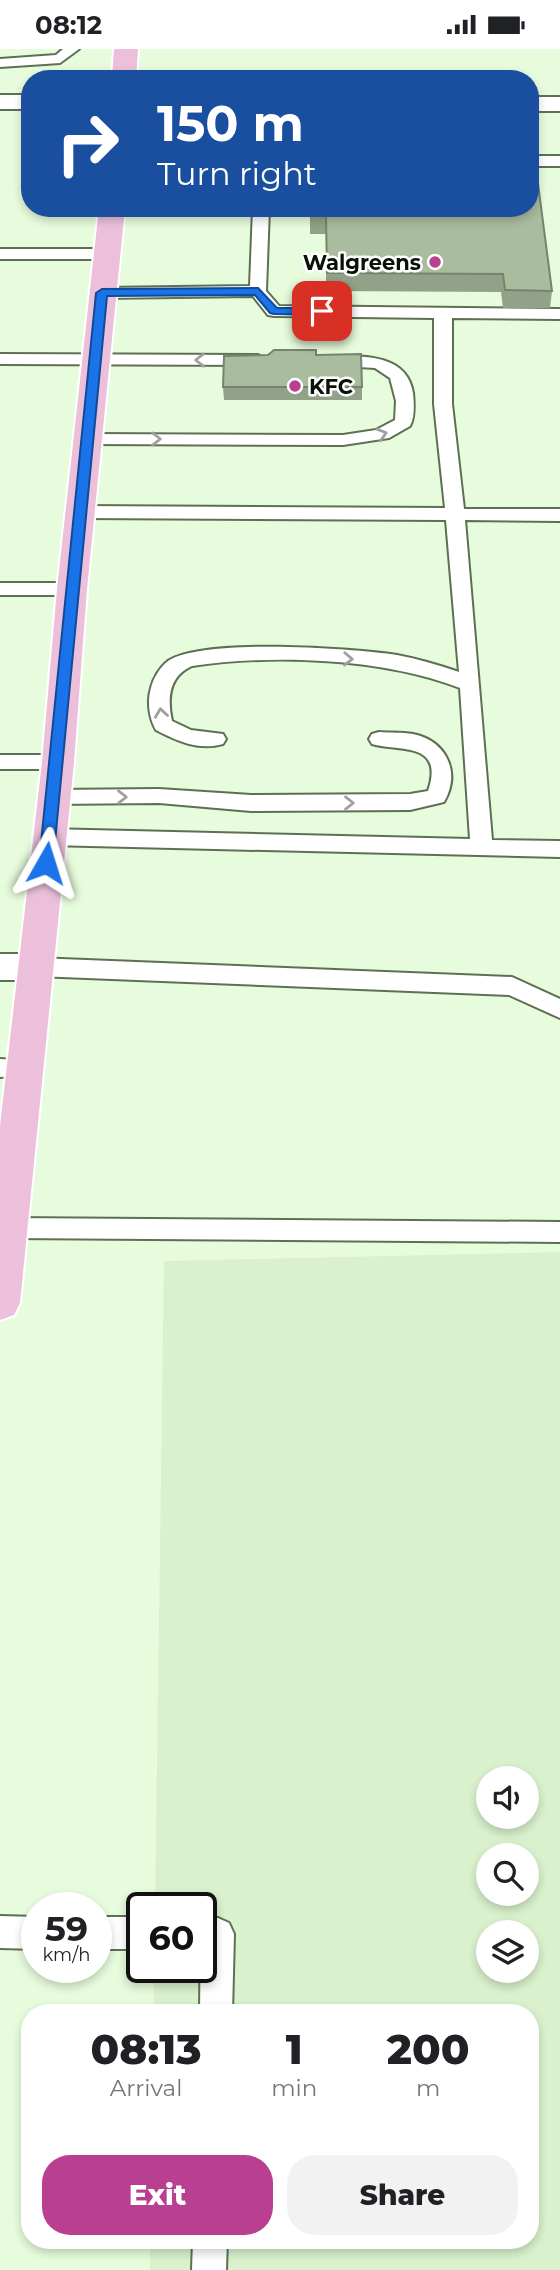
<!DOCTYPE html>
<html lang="en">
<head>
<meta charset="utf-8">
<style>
	body { margin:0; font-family:Montserrat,sans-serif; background:#f2f2f2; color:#202124; height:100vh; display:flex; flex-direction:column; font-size:26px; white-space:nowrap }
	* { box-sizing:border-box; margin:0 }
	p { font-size:23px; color:#757577 }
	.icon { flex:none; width:38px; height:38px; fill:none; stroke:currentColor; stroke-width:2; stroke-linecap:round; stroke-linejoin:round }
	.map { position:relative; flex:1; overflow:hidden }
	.sheet { position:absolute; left:21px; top:1955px; width:518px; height:245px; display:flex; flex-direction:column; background:#fff; border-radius:28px; box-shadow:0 4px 10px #0003 }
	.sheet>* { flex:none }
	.guide { position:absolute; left:21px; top:21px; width:518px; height:147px; border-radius:28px; box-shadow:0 4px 10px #0003; background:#1a4fa0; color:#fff; overflow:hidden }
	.controls { position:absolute; left:476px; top:1717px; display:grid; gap:14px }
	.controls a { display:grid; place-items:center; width:63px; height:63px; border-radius:50%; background:#fff; box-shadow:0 4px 10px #0003; font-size:35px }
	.speed { position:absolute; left:21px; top:1843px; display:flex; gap:14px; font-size:35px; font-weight:700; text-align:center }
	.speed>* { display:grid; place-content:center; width:91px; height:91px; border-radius:50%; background:#fff; box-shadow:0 4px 10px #0003; line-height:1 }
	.speed small { font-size:18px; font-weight:400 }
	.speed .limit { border:4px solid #111; border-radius:10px; background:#fff; color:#111 }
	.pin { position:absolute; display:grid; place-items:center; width:60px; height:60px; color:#fff; margin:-30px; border-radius:14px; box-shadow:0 4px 10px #0006 }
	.me { position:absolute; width:77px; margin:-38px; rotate:6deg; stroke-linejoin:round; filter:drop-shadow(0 0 5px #0008) }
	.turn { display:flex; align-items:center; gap:24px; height:147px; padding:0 21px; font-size:32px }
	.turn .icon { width:91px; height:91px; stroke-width:2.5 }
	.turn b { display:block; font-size:49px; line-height:60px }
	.eta { display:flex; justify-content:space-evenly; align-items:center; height:119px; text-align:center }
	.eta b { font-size:42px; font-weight:800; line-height:49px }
	.action { display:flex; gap:14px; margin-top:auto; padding:14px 21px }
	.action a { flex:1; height:80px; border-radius:28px; background:#b93f91; color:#fff; font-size:28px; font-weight:800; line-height:80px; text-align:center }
	.action a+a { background:#f2f2f2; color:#202124 }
	.status { display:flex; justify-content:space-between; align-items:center; height:49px; padding:0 35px; background:#fff; direction:ltr }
	.status svg { height:19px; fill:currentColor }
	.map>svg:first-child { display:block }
	.built { fill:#d9f1cc; fill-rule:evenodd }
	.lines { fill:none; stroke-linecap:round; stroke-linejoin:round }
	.lane-casing { stroke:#5e7054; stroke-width:4 }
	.street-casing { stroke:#5e7054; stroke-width:4 }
	.secondary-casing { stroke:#5e7054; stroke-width:4 }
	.primary-casing { stroke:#fff; stroke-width:4 }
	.lane { fill:#fff; fill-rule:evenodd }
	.street { fill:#fff; fill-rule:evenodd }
	.secondary { fill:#fff; fill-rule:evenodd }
	.primary { fill:#ecc0db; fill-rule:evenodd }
	.wall { fill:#91a288 }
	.building { fill:#a9bc9e; stroke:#76846f; stroke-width:2 }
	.oneway { stroke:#9da09c }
	.route { fill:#1a73e8; stroke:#114b97; stroke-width:2 }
	.poi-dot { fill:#b93f91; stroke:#fff; stroke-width:2.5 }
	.labels { text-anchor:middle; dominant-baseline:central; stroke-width:5; stroke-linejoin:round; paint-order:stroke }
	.far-poi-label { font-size:21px; font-weight:bold; fill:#0a1107; stroke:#fff; text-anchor:end }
</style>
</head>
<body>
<div class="status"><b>08:12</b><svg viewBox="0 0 49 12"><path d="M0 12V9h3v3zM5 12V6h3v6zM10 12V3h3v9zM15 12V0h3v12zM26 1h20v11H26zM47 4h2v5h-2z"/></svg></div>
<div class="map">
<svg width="560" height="2221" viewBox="0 0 560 2221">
	<rect width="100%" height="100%" fill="#e7fcdc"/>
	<path class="built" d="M560,1203V2221H150V2191H530V1964L154,1963V1918H201V1858H155L164,1212ZM488,1729H527V1768H488ZM488,1806H527V1844H488ZM488,1883H527V1922H488Z"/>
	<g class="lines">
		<defs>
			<g id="lane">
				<path d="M63,0H79L60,14L0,18V10L56,6Z"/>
				<rect x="530" y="107" width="30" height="10"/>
				<path d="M253,159H269L266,242L279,257L560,260V270L452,269V355L464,460H560V472L465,471L492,791L560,792V808L48,796L40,793L37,788L40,783L48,780L470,790L460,639C383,609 274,605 192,617C169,627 167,649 172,672L191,681L223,685L226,690L223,695C199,702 177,692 156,681C149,669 147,652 151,639C153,630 160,618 168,612C203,589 353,599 397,606C418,610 439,616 459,623L446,471L80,469L71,463L80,457L445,459L434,355V269L274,267L268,266L253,247L102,249L94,244L102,239L250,237Z"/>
				<path d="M0,200H108L116,205L108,210H0Z"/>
				<path d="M0,305L258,306L267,311L258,316L0,315Z"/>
				<path d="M330,307C361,307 407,304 413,344C414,354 415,368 410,377L389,389L343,396L87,395L78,390L87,385L343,386L376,381L395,371L396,352L390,329L375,319L324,316L321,312Z"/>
				<path d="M0,534H72L79,536L82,540L79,544L72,546H0Z"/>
				<path d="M379,683C390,684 402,683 413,685C447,692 461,724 444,753L410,761L251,762L159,754L53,755L45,753L42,748L45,743L53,741L159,740L251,746L410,745L428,742C445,692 399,703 372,695L369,690L372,685Z"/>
				<path d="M0,706H58L65,708L68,713L65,718L58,720H0Z"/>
				<path d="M36,909L512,928L560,950V969L509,946L36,927L28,924L25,918L28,912Z"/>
				<path d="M0,1010L33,1012L37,1019L33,1026L0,1028Z"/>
				<path d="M8,1169L560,1173V1193L8,1189L0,1187V1171Z"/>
				<path d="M0,1867L37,1868V1900L0,1899Z"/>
				<rect x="96" y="1868" width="46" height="32"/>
				<path d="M201,1869H218L229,1874L234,1885L232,1964H200Z"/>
				<path d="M193,2191H227L226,2221H192Z"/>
			</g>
			<path id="street" d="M0,905H36L49,908L54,918L49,928L36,931H0Z"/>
			<g id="secondary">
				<rect x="0" y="46" width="30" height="14"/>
				<rect x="530" y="48" width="30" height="14"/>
			</g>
			<g id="primary">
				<path d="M114,0H138L136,30H112Z"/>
				<path d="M99,159H125L87,540L74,713L20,1254L14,1266L0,1271V1077L42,713L57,540Z"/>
			</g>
		</defs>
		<use href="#lane" class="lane-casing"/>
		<use href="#street" class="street-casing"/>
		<use href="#secondary" class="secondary-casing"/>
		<use href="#primary" class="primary-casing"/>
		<use href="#lane" class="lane"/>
		<use href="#street" class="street"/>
		<use href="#secondary" class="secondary"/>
		<use href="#primary" class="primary"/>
	</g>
	<g class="wall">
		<path d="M310,159L552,242L550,259H503L501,243L326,242V185H310Z"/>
		<path d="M268,306H316L362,338V351H224L223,338Z"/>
	</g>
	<g class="building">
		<path d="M530,119H536L552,242L505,241L503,225L327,224L326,167H310V159H530Z"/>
		<path d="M274,301H316V306L361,305L362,338H223L224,307L268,306Z"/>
	</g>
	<defs><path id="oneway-chevron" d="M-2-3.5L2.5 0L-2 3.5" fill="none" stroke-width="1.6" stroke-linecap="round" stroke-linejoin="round" transform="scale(1.75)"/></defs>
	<g class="oneway">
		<use href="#oneway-chevron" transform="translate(200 311) rotate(-180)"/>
		<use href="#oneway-chevron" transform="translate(382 385) rotate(-17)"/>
		<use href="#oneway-chevron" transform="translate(156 390)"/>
		<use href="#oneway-chevron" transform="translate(348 610) rotate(2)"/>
		<use href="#oneway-chevron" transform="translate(161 664) rotate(-98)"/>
		<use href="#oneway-chevron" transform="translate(122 748)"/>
		<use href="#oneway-chevron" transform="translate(349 754)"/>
	</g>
	<path class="route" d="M258,239L277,259H322L328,262L322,266L274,265L270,264L255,246L107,247L53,814L46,819L41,817L39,814L96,244L102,240Z"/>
	<g class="poi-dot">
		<circle cx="435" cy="213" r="7"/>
		<circle cx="295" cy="337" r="7"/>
	</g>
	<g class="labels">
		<g class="far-poi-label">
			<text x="421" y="213">Walgreens</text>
			<text x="309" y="337" text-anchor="start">KFC</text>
		</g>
	</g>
</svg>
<div class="controls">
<a><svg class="icon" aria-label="sound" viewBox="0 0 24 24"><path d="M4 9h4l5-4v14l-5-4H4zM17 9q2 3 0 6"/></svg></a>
<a><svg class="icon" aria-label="search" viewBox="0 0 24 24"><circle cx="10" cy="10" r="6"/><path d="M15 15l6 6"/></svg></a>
<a><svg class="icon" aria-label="layers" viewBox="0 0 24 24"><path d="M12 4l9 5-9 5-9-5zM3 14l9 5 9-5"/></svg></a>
</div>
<div class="speed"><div>59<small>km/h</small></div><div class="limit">60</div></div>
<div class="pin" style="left:322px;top:262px;background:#d93025"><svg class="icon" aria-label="arrive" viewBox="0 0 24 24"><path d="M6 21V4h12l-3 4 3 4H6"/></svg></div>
<svg class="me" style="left:46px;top:814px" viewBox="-20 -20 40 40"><path d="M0-17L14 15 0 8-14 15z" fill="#1a73e8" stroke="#fff" stroke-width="4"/></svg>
<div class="guide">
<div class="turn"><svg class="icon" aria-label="right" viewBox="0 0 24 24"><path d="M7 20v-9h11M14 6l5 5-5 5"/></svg><div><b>150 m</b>Turn right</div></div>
</div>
<section class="sheet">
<div class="eta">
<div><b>08:13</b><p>Arrival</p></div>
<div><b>1</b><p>min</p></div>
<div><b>200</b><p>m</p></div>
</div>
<div class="action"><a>Exit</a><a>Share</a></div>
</section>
</div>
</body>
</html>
